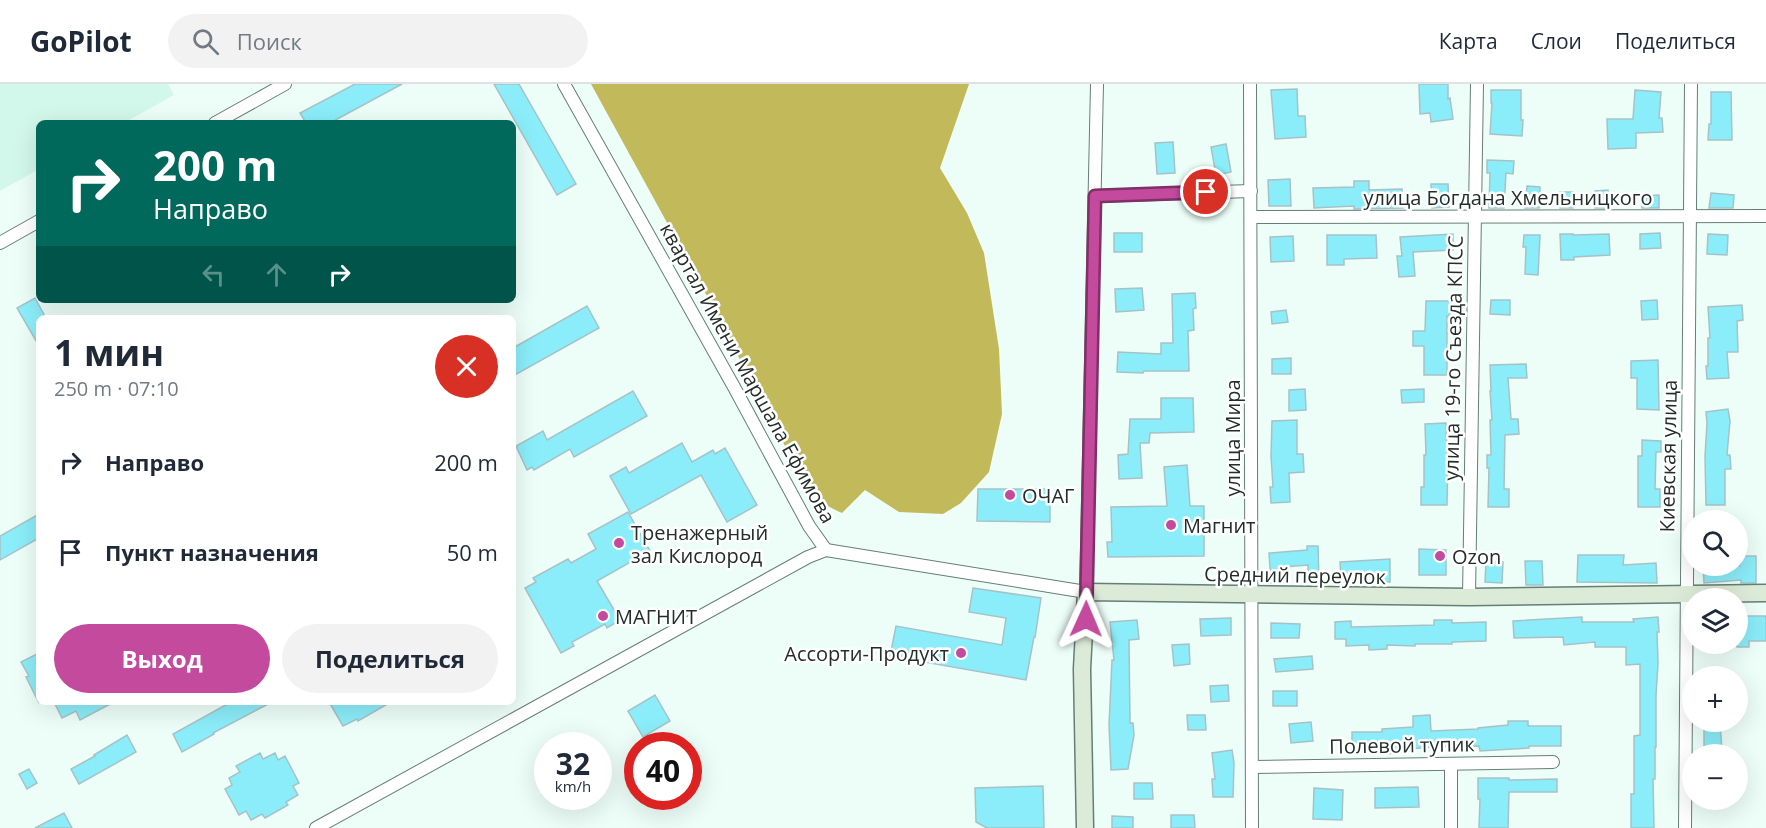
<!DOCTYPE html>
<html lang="ru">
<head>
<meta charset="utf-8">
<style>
	body { margin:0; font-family:"Open Sans",sans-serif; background:#f2f2f3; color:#1f2937; height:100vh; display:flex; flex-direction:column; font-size:22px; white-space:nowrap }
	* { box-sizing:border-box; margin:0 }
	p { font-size:20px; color:#747a83 }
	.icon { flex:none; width:33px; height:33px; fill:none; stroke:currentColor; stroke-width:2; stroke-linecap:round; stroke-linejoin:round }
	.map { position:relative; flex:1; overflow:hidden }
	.side { position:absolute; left:36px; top:231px; width:480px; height:390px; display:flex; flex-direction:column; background:#fff; border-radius:9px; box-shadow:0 6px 24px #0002 }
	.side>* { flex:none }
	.guide { position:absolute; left:36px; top:36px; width:480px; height:183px; border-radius:9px; box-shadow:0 6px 24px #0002; background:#00695c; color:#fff; overflow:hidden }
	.controls { position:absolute; left:1682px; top:426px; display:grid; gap:12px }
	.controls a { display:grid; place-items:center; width:66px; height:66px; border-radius:50%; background:#fff; box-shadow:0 6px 24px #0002; font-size:30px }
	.speed { position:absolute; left:534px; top:648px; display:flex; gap:12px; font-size:30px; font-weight:700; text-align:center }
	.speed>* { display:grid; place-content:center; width:78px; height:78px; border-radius:50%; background:#fff; box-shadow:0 6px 24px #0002; line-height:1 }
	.speed small { font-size:15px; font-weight:400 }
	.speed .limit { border:9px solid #d22; background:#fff; color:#111 }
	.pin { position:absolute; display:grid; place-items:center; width:51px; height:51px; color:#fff; margin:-26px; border:3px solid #fff; border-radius:50%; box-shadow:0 2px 6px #0007 }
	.me { position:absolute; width:66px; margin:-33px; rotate:1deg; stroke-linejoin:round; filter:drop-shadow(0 0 4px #0008) }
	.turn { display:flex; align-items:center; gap:21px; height:126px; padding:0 18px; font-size:27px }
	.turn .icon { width:78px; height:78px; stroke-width:2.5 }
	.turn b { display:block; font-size:42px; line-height:51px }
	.lanes { display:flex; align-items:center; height:57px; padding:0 18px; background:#0003; justify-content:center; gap:30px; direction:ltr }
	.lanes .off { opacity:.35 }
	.round { display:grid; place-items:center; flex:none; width:63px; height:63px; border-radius:32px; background:#f2f2f3 }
	.headline { display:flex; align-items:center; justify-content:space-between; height:102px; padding:0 18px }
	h1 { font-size:36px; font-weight:700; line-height:45px }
	.primary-button { display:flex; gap:12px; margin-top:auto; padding:12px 18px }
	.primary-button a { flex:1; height:69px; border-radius:36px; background:#c44a9d; color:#fff; font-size:24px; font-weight:700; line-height:69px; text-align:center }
	.primary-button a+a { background:#f2f2f3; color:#1f2937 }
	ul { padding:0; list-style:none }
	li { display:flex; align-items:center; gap:18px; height:90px; padding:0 18px }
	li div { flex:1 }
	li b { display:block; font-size:22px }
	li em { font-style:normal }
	header { display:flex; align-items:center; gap:36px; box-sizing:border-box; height:84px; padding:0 30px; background:#fff; border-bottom:2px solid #e0e1e3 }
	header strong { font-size:28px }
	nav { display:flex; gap:33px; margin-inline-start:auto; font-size:21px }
	.search { width:420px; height:54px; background:#f2f2f3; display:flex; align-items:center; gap:15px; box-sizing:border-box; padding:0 21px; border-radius:33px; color:#747a83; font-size:22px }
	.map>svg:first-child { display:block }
	.built { fill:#d2f8eb }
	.forest { fill:#c2b95b }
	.building { fill:#8bedf9; stroke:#a5c3c7; stroke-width:1.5 }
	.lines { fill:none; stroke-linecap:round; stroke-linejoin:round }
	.street-casing { stroke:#657e76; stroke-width:14 }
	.secondary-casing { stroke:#657e76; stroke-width:19 }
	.street { stroke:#fff; stroke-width:12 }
	.secondary { stroke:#dcebd7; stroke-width:16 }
	.route-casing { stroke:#7f3066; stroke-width:15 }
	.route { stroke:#c44a9d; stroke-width:10 }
	.poi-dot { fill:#c44a9d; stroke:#fff; stroke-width:2 }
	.labels { text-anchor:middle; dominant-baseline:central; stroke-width:5; stroke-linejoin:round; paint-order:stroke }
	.street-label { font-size:20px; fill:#232d2a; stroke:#fff }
	.poi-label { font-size:20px; fill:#232d2a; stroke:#fff; text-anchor:start }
</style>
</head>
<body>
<header>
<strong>GoPilot</strong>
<div class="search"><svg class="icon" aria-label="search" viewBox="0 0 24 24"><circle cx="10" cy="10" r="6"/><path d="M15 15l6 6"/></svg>Поиск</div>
<nav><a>Карта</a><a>Слои</a><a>Поделиться</a></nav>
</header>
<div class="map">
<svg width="1766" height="744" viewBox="0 0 1766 744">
	<rect width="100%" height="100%" fill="#edfef8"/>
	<path class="built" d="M0,0H168L174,11L124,39H39V85L0,107Z"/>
	<path class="forest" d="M591,0H969L940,84L967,129L984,169L999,265L1002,330L989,388L961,419L943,430L899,428L865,406L842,429C820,420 812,409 799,389L699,197Z"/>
	<g class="building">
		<path d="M355,0H402L330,39H306L300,29Z"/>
		<path d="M494,0H519L576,100L557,111Z"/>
		<path d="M1419,0H1448V15L1450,14L1453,35L1431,38L1430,29L1420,30Z"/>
		<path d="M1297,5L1298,32H1305L1306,53L1275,55L1271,6Z"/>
		<path d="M1491,6H1521V36H1523L1522,52L1490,50L1492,19H1491Z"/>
		<path d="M1635,6L1661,8L1659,34H1662L1663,48L1636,49V64L1608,65L1607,35H1633Z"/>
		<path d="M1711,8H1731L1732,56H1708L1709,40H1711Z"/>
		<path d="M1173,58L1175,89L1157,90L1155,59Z"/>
		<path d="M1226,60L1231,88L1216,91L1211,63Z"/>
		<path d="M1487,76L1514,77L1513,90L1506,89L1504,124H1489L1490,89H1487Z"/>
		<path d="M1290,95L1291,122H1269L1268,96Z"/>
		<path d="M1354,97H1369V106L1402,105L1403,124L1354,125V122L1314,124L1313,104L1354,103Z"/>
		<path d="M1431,100H1448L1449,123L1432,124Z"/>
		<path d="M1527,102L1540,103L1539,124H1525Z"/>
		<path d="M1608,106V124H1595V107Z"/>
		<rect x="1560" y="108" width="13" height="16"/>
		<path d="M1711,109L1734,111L1733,124H1709Z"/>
		<path d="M1659,111V124H1642L1641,112Z"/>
		<rect x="1114" y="149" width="28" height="19"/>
		<path d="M1660,149L1661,164L1640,165V150Z"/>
		<path d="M1453,150V166L1413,168L1415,192L1399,193L1397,172H1402L1400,153Z"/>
		<path d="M1560,150H1573V151L1609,150L1610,171L1574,173V176H1561Z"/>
		<path d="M1708,150L1728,151L1727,171L1707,170Z"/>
		<path d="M1327,151H1376L1377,174L1344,175V181H1327Z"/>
		<path d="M1524,151H1540L1538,191L1525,190L1526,163H1523Z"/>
		<path d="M1293,152L1294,177L1271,178L1270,153Z"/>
		<path d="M1142,204L1144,226L1116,228L1115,205Z"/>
		<path d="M1195,209L1196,224L1193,225L1194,246L1188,247L1189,287H1144L1143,289L1117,288L1118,268L1161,270V259H1173L1172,210Z"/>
		<path d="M35,214L46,234H39V262L17,224Z"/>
		<path d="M1491,216H1510V231L1490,230Z"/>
		<path d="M1657,216L1658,235L1642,236L1641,217Z"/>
		<path d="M1426,217H1450V232H1447V291H1424V262H1413V247H1425Z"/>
		<path d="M1742,221L1743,236L1737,237L1738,268H1727L1729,294L1707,295L1706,282H1708V254H1710L1708,223Z"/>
		<path d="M587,222L599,244L513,292V264Z"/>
		<path d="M1286,226L1288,238L1272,240L1271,228Z"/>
		<path d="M1291,274V290H1272V275Z"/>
		<path d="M1658,276L1659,326L1637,325V294H1631V277Z"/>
		<path d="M1526,280L1527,294H1508L1511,335H1518L1519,350L1505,351L1504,405H1509V423H1488L1489,384H1487V371H1491L1490,336H1492L1490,307H1491L1490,281Z"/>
		<path d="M1305,305L1306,326L1289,327V306Z"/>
		<path d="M1424,305V318L1402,319L1401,306Z"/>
		<path d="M633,307L647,332L574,373L570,365L534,386L532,383L527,386L516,362L543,347L547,356Z"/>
		<path d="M1161,314H1193L1194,348L1150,349L1149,359H1140L1142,394L1119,395L1118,371L1128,370L1130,335H1161Z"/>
		<path d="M1728,325L1730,337L1727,371H1730L1731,385H1725V421H1706L1705,372L1707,339L1706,328Z"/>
		<path d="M1297,336V370H1303L1304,388L1289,389L1290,418L1271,419L1270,403H1273L1271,372L1272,337Z"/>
		<path d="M1446,339L1447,371H1448L1447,421H1421V403H1424V371H1426L1425,340Z"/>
		<path d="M1642,356L1661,357V368H1656L1655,405H1660V423H1638V372H1642Z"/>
		<path d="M682,359L692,378L713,366L715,370L725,364L757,421L727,438L701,391L631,430L610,392L626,383L629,389Z"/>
		<path d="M1187,381L1190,422H1204V472L1108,473L1107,458H1112L1111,423L1167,422L1164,383Z"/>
		<path d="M978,405H1050V438L977,437Z"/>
		<path d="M628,428L650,467L597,497L620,536L607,544L605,540L572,558L574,562L561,569L525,504L536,498L533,494L568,475L571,479L596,465L588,450Z"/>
		<path d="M39,430V454L0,476V452Z"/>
		<path d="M1307,462H1318L1319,496L1308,497V481L1284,483L1285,498L1271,499L1269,469L1307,466Z"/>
		<path d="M1419,465L1446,466V491H1419Z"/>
		<path d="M1578,471H1624L1623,481L1656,479L1657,499L1577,498Z"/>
		<path d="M1740,472H1756V499H1741V496L1704,499L1703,482H1740Z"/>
		<path d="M1390,475V498H1371V492L1341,494L1340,478Z"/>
		<path d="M1486,477L1503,478L1502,499L1485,498Z"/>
		<path d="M1525,477H1542L1543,501H1526Z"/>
		<path d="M973,504L1041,514L1035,553H1034L1026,596L890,572L896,542L1002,561L1006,534L969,528Z"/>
		<path d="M1737,532H1766V557H1749V563H1737Z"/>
		<path d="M1582,533V538H1634L1633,535L1658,533L1659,548H1657L1658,579L1656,611V663H1655V695H1653L1654,744H1631V710H1634V652L1640,651V580L1626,581V563H1595V558L1564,561L1563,553L1514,554L1513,537Z"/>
		<path d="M1231,534V551L1201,552L1200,535Z"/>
		<path d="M1137,536L1139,555L1129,556L1130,639H1133L1134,651L1128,685L1111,686L1109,641L1112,576H1114L1110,538Z"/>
		<path d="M1434,536H1452V539L1486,538V557L1452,558V560H1415V562L1387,561V565L1369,566V561L1346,562V555H1335V538L1351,537V543L1434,541Z"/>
		<path d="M1271,539L1300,540L1299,554H1271Z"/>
		<path d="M1189,560L1190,580L1174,582L1172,561Z"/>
		<path d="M39,569V619L26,593L29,592L21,578Z"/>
		<path d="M1312,572L1313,585L1276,588L1274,575Z"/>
		<path d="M1228,601L1229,617L1211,618L1210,602Z"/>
		<rect x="1273" y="607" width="24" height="15"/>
		<path d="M655,611L670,637L643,653L628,627Z"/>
		<path d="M54,618H114L80,636L76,627L62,634Z"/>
		<path d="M231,618H272L213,649L214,650L182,668L173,650Z"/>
		<path d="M329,618H391L358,637L357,635L343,642Z"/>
		<path d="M1187,631H1205L1206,646H1188Z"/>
		<path d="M1430,631L1431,647L1478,645V644L1508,641V637H1528V642H1561V662H1529V664L1480,667L1479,662L1432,663L1400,666V669L1382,670V668H1352V648H1382V645L1413,643V632Z"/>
		<path d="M1311,638L1313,657L1291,659L1289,640Z"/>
		<path d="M1704,638H1720L1722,667L1704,669Z"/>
		<path d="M127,651L136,668L79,700L71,685L95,672L94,671Z"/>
		<path d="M1232,666L1234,679L1233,713H1213L1212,695H1215L1212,669Z"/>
		<path d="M260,669L263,675L275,669L278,676L285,672L299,699L293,702L298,711L286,718L288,721L265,734L262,730L251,736L246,727L239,731L225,705L232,701L229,694L240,688L236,682Z"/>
		<path d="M29,685L37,699L27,705L19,690Z"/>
		<path d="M1478,694H1509V696L1557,695V708H1509L1508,744H1479L1480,715H1478Z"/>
		<path d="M1134,699H1152L1153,715H1134Z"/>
		<path d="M1043,702L1044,744H987L976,738L975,704Z"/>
		<path d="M1418,703L1419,723L1375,724V704Z"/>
		<path d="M1314,704L1343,706L1342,736L1313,735Z"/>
		<path d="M64,729L72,744H35Z"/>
		<path d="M1171,731H1194L1195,744H1171Z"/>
		<path d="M1112,732L1133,733V744H1112Z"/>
	</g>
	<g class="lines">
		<defs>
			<g id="street">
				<path d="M564,0L734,303L809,442L826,466"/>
				<path d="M1250,0L1252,744"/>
				<path d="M215,39L285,0"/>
				<path d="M1095,112L1251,107"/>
				<path d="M1251,133L1766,132"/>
				<path d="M0,159L39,137"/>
				<path d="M1469,513L1477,0"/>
				<path d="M1252,683L1553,678"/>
				<path d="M316,744L808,473L826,466L1086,508L1097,0"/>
				<path d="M1451,744V680"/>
				<path d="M1685,744L1691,0"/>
			</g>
			<path id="secondary" d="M1085,744L1082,585L1086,508L1469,513L1766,509"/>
		</defs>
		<use href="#street" class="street-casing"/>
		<use href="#secondary" class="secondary-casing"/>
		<use href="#street" class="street"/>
		<use href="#secondary" class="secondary"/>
	</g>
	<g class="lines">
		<defs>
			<path id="route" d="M1086,535L1095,112L1206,108"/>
		</defs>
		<use href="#route" class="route-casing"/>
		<use href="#route" class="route"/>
	</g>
	<g class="poi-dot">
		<circle cx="1010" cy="411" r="6"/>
		<circle cx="1171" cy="441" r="6"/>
		<circle cx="619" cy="459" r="6"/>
		<circle cx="1440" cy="472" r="6"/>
		<circle cx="603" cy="532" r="6"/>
		<circle cx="961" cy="569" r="6"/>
	</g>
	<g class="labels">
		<g class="street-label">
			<text x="1508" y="113">улица Богдана Хмельницкого</text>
			<text transform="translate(1453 274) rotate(-89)">улица 19-го Съезда КПСС</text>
			<text transform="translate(748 289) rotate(61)">квартал Имени Маршала Ефимова</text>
			<text transform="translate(1232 354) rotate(-90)">улица Мира</text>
			<text transform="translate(1668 372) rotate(-89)">Киевская улица</text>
			<text transform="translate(1295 491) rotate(1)">Средний переулок</text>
			<text transform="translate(1402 661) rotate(-1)">Полевой тупик</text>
		</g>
		<g class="poi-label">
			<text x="1022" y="411">ОЧАГ</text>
			<text x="1183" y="441">Магнит</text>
			<text x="631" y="448">Тренажерный<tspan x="631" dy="23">зал Кислород</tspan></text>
			<text x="1452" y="472">Ozon</text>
			<text x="615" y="532">МАГНИТ</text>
			<text x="949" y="569" text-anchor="end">Ассорти-Продукт</text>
		</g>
	</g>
</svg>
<div class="controls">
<a><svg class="icon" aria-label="search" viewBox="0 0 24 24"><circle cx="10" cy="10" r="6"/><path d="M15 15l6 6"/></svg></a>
<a><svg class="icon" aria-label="layers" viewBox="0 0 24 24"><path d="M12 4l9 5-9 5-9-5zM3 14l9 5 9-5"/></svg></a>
<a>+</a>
<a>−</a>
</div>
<div class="speed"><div>32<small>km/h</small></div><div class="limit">40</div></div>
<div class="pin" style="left:1206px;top:108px;background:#d93025"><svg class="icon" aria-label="arrive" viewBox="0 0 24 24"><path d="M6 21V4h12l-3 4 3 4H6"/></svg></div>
<svg class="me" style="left:1086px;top:535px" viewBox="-20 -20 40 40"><path d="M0-17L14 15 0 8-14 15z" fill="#c44a9d" stroke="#fff" stroke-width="4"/></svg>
<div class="guide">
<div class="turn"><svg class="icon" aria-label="right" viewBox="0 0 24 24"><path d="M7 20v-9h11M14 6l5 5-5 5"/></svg><div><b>200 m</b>Направо</div></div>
<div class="lanes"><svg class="icon off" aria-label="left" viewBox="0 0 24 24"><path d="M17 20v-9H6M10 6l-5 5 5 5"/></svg><svg class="icon off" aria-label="ahead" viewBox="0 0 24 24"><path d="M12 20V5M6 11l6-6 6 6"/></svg><svg class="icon" aria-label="right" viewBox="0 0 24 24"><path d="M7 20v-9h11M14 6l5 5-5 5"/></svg></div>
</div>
<section class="side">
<div class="headline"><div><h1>1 мин</h1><p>250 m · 07:10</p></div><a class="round" style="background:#d93025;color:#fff"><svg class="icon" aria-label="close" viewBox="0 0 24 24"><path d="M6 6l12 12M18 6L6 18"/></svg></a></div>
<ul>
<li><svg class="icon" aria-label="right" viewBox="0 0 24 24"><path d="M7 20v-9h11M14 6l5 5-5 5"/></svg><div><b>Направо</b></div><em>200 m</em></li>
<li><svg class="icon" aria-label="arrive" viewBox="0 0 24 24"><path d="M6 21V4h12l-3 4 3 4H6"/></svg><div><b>Пункт назначения</b></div><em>50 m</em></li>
</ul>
<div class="primary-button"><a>Выход</a><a>Поделиться</a></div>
</section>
</div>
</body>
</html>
